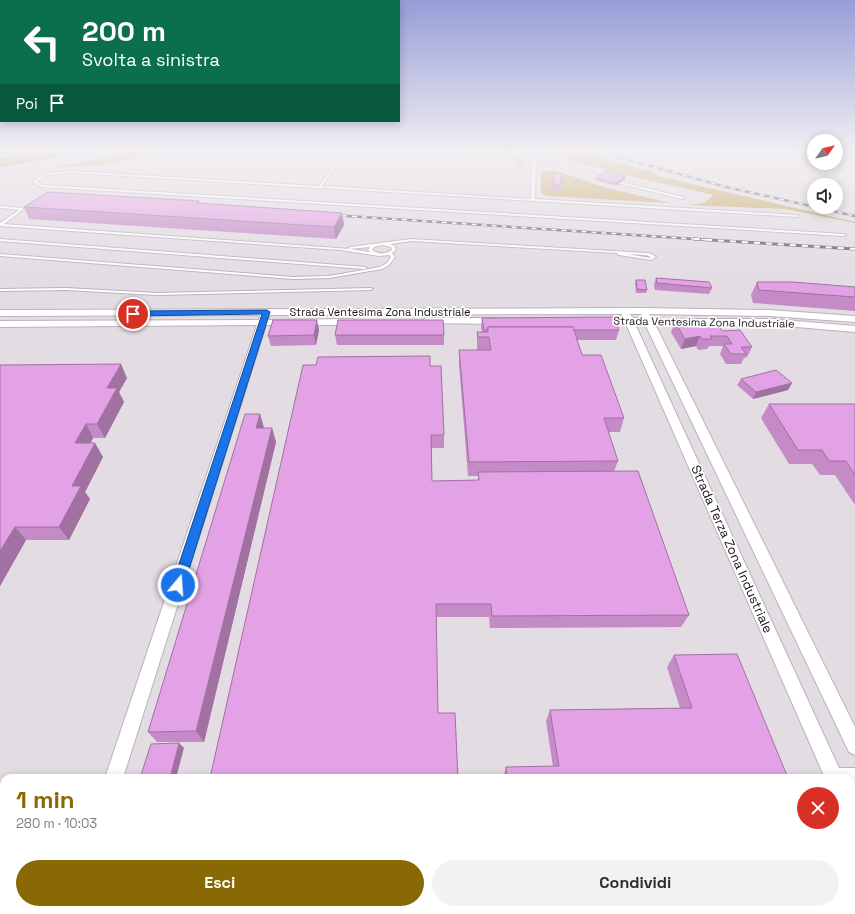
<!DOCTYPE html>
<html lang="it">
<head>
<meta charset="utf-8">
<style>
	body { margin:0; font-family:"Space Grotesk",sans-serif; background:#f2f2f3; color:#2b2b33; height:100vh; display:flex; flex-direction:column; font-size:15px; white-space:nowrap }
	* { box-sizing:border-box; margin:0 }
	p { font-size:13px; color:#7c7c81 }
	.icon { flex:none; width:22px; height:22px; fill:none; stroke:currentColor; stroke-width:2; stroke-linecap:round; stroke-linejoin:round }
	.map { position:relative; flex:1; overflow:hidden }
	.side { position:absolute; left:0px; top:774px; width:855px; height:140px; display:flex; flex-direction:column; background:#fff; border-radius:12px 12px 0 0; box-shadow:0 2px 10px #0003 }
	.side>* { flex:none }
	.guide { position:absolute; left:0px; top:0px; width:400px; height:122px; box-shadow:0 2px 10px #0003; background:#0b6e4f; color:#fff; overflow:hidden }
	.needle { width:26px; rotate:56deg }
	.buttons { position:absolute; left:807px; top:134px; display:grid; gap:8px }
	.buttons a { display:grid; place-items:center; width:36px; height:36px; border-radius:50%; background:#fff; box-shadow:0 2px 10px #0003; font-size:20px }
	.pin { position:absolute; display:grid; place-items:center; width:34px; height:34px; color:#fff; margin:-17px; border:2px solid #fff; border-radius:50%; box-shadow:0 1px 4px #0007 }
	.me { position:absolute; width:44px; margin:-22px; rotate:18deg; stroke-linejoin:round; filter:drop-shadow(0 0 3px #0008) }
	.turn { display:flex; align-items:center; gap:14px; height:84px; padding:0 16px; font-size:18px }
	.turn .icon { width:52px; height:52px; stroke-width:2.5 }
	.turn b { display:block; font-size:28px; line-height:34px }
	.then { display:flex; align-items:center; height:38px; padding:0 16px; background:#0003; gap:8px; font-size:15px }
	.round { display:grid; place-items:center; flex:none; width:42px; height:42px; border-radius:21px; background:#f2f2f3 }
	.headline { display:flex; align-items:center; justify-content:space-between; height:68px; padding:0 16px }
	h1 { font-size:24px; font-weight:600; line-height:30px; color:#896906 }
	.button { display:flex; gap:8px; margin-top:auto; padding:8px 16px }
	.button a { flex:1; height:46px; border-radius:24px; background:#896906; color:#fff; font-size:16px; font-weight:600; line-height:46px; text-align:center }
	.button a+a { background:#f2f2f3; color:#2b2b33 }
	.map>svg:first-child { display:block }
	.green { fill:#c7a85e }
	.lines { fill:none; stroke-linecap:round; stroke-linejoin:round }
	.service-casing { stroke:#bab3ba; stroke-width:2 }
	.minor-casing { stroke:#bab3ba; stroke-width:2 }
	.motorway-casing { stroke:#765f2a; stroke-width:2 }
	.service { fill:#fff; fill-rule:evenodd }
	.minor { fill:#fff; fill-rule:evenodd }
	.motorway { fill:#a88733; fill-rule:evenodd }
	.rail-far1-casing { stroke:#676267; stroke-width:2.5 }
	.rail-casing { stroke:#676267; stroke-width:3 }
	.rail-far1 { stroke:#fff; stroke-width:1.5; stroke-dasharray:5; stroke-linecap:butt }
	.rail { stroke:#fff; stroke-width:2; stroke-dasharray:6; stroke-linecap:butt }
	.wall { fill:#c48bc6 }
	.shaded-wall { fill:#a071a1 }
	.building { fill:#e4a2e6; stroke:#a071a1 }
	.route { fill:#1a73e8; stroke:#114b97 }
	.labels { text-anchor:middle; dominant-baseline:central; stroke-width:3.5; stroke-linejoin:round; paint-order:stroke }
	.far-street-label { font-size:11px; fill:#181518; stroke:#fff }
	.street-label { font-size:13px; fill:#181518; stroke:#fff }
</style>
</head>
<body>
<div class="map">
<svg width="855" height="914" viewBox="0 0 855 914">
	<rect width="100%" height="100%" fill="#e3dce3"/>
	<g class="green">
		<path d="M123,153H158L104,165L53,168Z"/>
		<path d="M446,153H506L523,158L525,163L522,167L515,165L516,156Z"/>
		<path d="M543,153H587L656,173L654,175L855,222V223L785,209L689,205L704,203L714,195L625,175Z"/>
		<path d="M545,171H556L607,188L670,203L546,196L541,192V174Z"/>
	</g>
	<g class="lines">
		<defs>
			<g id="service">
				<path d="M342,153H344L322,186L531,199L532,160L530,157L522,153C527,152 532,155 535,159L606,178L604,179L536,161L535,199L797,215L799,216L797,217L321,188L319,189L317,188L73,173L47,175L37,181L42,185L844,234L846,235L844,236L41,187L35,184L33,181L45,173L73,171L319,186Z"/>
				<path d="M613,180L683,197L684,198L682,199L612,182L611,181Z"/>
				<path d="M0,206L22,208L24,209L4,224L350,249L348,248L350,247L411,239L646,253L652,254L656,257L651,260L619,255H618L617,253L411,241L390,244L395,246L396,250L392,253L395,257L389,265L382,269L329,278L293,279L0,256V254L293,277L329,276L380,267L387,263L391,257L389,255L379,256L341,250L0,226V223L19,210L0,208ZM383,245L391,247L392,250C385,254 379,255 372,250L374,247ZM370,247L368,250L370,252L350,249ZM627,254L646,255L651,257L650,258Z"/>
				<path d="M0,239L365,267L367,268L365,269L0,241Z"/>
				<path d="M66,288L157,293L371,288L373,289L371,290L157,295L66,290L0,291V289Z"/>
			</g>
			<g id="minor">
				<path d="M643,308L770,310L855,316V322L770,316L649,314L652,319H773L855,326V332L773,325L655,324L855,727V755L849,752L645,324H635L839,768H855V786H851V778H825L626,324H599L594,321L599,318H623L622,314L270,315L268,320L353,319L358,322L353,325H266L123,778H105L257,325L0,327V321L259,320L260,315L0,316V310ZM630,314H641L643,318H633Z"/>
				<path d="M427,318H499L504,321L499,324L424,323V319Z"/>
				<path d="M851,805L855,807V834L851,832Z"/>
				<path d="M60,910H80V914H58Z"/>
			</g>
			<path id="motorway" d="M39,153H60L55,156L0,166V160Z"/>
		</defs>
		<use href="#service" class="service-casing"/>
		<use href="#minor" class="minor-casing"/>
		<use href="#motorway" class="motorway-casing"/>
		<use href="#service" class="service"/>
		<use href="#minor" class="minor"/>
		<use href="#motorway" class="motorway"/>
		<defs>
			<g id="rail-far1">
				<path d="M605,153L722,186L855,216"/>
				<path d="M332,215L710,240"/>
			</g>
			<path id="rail" d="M694,239L855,249"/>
		</defs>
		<use href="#rail-far1" class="rail-far1-casing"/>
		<use href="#rail" class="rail-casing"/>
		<use href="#rail-far1" class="rail-far1"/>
		<use href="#rail" class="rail"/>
	</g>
	<g class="wall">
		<path d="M124,153H143V154L128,157Z"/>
		<path d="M554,173L561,185L560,191L552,190Z"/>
		<path d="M625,176V179L616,186L595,180L596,178Z"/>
		<path d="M199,201V204L342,213L344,225L336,239L29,219L24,207Z"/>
		<path d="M656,278L712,288L709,294L655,290L654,285Z"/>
		<path d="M636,280L647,290L646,293H636L635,283Z"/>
		<path d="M757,282L855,287V311L753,303L751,295Z"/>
		<path d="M482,318L619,330L616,340H577L582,355L624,418L620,432H608L618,461L614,471L689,615L681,627L490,628L489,617H436L210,778L430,366L444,435V448H432V481L478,480V476H468L459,364V350H477V332H482L481,328Z"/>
		<path d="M675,322L702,326L752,347L747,357L744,358L741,364H726L720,354L723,347L722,346H709L707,349L698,350L696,346L681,349L671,332Z"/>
		<path d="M319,330L316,345L271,346L268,336Z"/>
		<path d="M335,335H444V345H337Z"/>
		<path d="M0,365L127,378L119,392L124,402L105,438H93L91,443L103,457L85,492L90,499L69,540H26L0,586Z"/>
		<path d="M741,379L788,390L753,399L737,385Z"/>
		<path d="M769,404H855V505L835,475H820L812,464H789L761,418Z"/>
		<path d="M260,414L264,428H272L276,442L204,742H157L148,732Z"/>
		<path d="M674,655L788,778H503L506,767H553L546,721L550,710L680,708L667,667Z"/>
		<path d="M517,910H755L757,914H517Z"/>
	</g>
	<g class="shaded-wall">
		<path d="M135,153H143V154L128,157L127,154Z"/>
		<path d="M625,176V179L616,186V183Z"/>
		<path d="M342,213L344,225L336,239L334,227Z"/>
		<path d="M317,320L319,330L316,345L314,335Z"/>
		<path d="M700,336L696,346L681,349L685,339Z"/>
		<path d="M121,364L127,378L119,392L124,402L105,438L97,424L107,388Z"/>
		<path d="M792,383L788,390L753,399L756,392Z"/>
		<path d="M260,414L264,428H256Z"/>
		<path d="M86,424L93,438L83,457L75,443Z"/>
		<path d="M272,428L276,442L204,742L196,731Z"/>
		<path d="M95,443L103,457L85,492L90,499L69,540L59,527L72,486Z"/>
		<path d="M15,527L26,540L0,586V551Z"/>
		<path d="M179,743L184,748L176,778H170Z"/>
		<path d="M325,910H329L328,914H325Z"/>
	</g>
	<g class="building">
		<path d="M125,153H135L127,154Z"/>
		<path d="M605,171L625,176L616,183L596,178Z"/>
		<path d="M554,173H561V185L553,184Z"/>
		<path d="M48,192L199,201L197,203L342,213L334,227L24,207Z"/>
		<path d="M656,278L709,282L712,288L657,283Z"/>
		<path d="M636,280H645L647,290L637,289Z"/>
		<path d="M757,282H793L855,287V297L759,290Z"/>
		<path d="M613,317L619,330H574L573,327H488L487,330H484L482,318Z"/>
		<path d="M698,319L702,326H719L722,331L740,330L752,347H741L746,354H731L724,344H732L727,336H710L712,339H702L700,336L685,339L675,322Z"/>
		<path d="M273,320H317L314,335L268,336Z"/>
		<path d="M338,320H443L444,335H335Z"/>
		<path d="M488,327H573L582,355H601L624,418H604L618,461L469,462L459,350H491L489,337H478L477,332H488Z"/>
		<path d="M430,356V366H441L444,435H431L432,481L479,480L478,472L638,471L689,615L492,616L491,604H436L438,713H455L458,778H210L303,365H316L318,357Z"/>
		<path d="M121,364L107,388H117L97,424H86L75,443H95L72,486H81L59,527H15L0,551V365Z"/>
		<path d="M776,370L792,383L756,392L741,379Z"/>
		<path d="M769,404H855V475L846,461H829L822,450H798Z"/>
		<path d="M245,414H260L256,428H272L196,731L148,732Z"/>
		<path d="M737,654L788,778H507L506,767L559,766L550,710L692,708L674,655Z"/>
		<path d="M179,743L170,778H140L151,744Z"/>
		<path d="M89,910H325V914H88Z"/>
		<path d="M521,910H755L757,914H521Z"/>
	</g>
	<linearGradient id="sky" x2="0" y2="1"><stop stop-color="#969dd7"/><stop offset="0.54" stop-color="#f2eff2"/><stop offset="1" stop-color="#f2eff2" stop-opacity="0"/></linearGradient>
	<rect width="855" height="281" fill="url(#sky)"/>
	<path class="route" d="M267,310L270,312L184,585L182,588L178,590L174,588L172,585L262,314L133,316L129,314L133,311Z"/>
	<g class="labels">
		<g class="far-street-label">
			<text x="380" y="312">Strada Ventesima Zona Industriale</text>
			<text transform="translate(704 322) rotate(1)">Strada Ventesima Zona Industriale</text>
		</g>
		<g class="street-label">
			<text transform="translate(732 549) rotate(66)">Strada Terza Zona Industriale</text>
		</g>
	</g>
</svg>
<div class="buttons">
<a><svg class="needle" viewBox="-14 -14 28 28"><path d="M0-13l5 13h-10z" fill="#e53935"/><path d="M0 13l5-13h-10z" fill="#7c7c81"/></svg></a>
<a><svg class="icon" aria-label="sound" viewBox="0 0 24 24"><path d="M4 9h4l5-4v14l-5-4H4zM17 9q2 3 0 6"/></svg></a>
</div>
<div class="pin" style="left:133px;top:314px;background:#d93025"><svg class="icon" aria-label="arrive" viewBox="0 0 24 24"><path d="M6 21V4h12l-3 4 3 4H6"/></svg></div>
<svg class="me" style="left:178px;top:585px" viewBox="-20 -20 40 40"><circle r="17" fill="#1a73e8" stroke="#fff" stroke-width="3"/><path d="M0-11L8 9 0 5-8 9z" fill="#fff"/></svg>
<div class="guide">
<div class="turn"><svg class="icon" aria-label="left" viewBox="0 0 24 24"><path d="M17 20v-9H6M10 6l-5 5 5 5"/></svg><div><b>200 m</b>Svolta a sinistra</div></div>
<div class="then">Poi<svg class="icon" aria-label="arrive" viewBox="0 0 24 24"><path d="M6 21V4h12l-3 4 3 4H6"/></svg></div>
</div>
<section class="side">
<div class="headline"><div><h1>1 min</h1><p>280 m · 10:03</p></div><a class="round" style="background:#d93025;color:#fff"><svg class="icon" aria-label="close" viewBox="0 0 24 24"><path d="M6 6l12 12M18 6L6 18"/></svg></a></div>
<div class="button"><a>Esci</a><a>Condividi</a></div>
</section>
</div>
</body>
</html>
